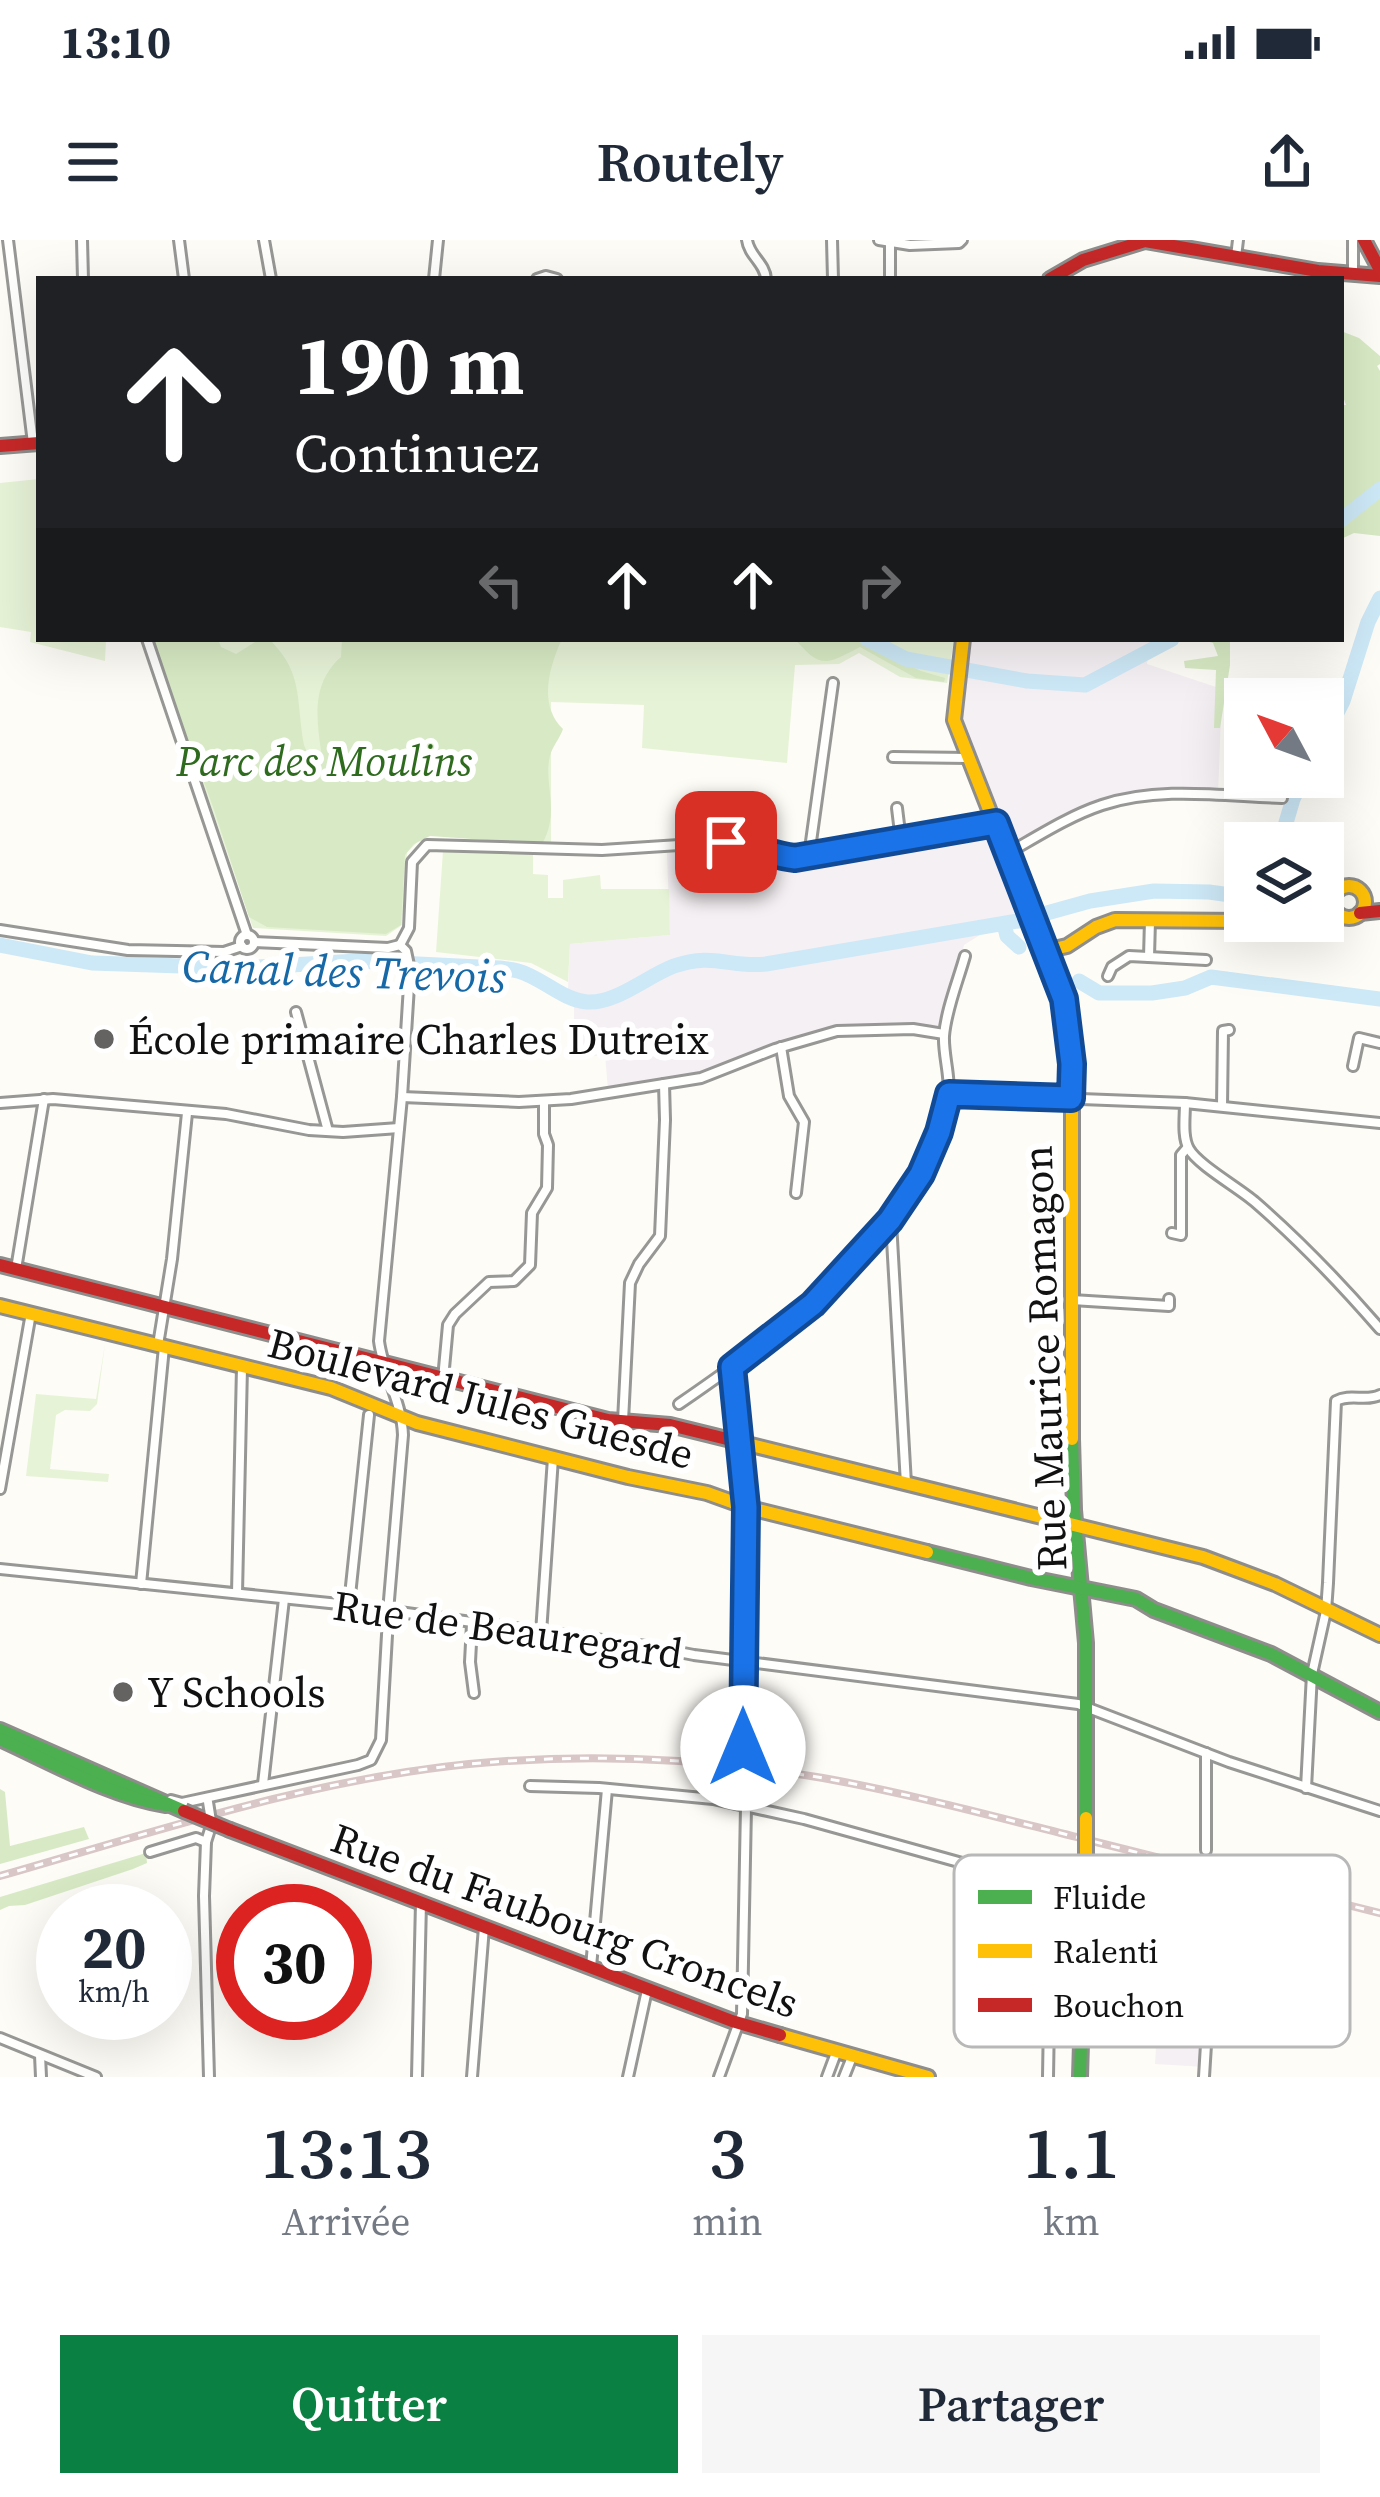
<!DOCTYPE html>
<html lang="fr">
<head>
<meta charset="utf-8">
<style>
	body { margin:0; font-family:"Source Serif 4",serif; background:#f6f6f7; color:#1f2937; height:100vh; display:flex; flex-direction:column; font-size:45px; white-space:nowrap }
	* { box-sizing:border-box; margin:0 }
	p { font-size:39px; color:#747a83 }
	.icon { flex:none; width:66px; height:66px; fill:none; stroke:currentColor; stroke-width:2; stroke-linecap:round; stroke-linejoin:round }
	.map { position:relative; height:1837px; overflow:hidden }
	.details { display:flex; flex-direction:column; background:#fff; flex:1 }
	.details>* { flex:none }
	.guide { position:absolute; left:36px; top:36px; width:1308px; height:366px; border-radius:0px; box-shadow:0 12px 48px #0002; background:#202124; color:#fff; overflow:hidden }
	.needle { width:78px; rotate:311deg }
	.fabs { position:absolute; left:1224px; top:438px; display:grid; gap:24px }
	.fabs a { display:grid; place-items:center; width:120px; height:120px; border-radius:0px; background:#fff; box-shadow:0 12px 48px #0002; font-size:60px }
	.speed { position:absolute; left:36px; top:1644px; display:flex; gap:24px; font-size:60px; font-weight:700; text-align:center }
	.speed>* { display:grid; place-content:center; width:156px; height:156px; border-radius:50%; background:#fff; box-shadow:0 12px 48px #0002; line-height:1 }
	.speed small { font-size:30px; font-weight:400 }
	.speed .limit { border:18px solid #d22; background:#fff; color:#111 }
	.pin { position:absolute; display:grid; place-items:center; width:102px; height:102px; color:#fff; margin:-51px; border-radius:24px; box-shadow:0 6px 18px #0006 }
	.me { position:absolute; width:132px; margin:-66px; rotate:0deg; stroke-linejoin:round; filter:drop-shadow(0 0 9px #0008) }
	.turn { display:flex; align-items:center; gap:42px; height:252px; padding:0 60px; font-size:54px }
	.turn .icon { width:156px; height:156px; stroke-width:2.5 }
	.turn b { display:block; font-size:84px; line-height:102px }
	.lanes { display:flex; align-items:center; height:114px; padding:0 60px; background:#0003; justify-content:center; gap:60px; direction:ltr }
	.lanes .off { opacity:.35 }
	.eta { display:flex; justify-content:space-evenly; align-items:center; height:204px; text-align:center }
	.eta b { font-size:72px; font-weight:600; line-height:84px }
	.button { display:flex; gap:24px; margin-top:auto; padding:24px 60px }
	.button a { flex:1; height:138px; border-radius:0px; background:#0b8043; color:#fff; font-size:48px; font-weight:600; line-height:138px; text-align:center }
	.button a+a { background:#f6f6f7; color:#1f2937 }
	.status { display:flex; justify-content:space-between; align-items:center; height:84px; padding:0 60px; background:#fff; direction:ltr }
	.status svg { height:33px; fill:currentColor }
	header { display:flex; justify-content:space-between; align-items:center; height:156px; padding:0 60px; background:#fff; font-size:54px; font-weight:600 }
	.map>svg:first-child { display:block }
	.industrial { fill:#f5f0f3 }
	.green { fill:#e7f3d7 }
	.forest { fill:#d8eac5 }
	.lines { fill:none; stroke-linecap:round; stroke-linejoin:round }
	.river { stroke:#cde8f7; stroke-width:15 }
	.street-casing { stroke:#979795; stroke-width:14 }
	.fast-casing { stroke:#8e8d8b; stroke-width:18 }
	.slow-casing { stroke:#8e8d8b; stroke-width:18 }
	.jam-casing { stroke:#8e8d8b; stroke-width:18 }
	.street { stroke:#fffffe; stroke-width:8 }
	.fast { stroke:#4caf50; stroke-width:12 }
	.slow { stroke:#ffc107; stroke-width:12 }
	.jam { stroke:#c62828; stroke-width:12 }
	.rail-casing { stroke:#d9c6c7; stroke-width:8 }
	.rail { stroke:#fff; stroke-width:3; stroke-dasharray:9; stroke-linecap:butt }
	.street-bridge-casing { stroke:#979795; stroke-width:14; stroke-linecap:butt }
	.slow-bridge-casing { stroke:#8e8d8b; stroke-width:18; stroke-linecap:butt }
	.jam-bridge-casing { stroke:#8e8d8b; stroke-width:18; stroke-linecap:butt }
	.street-bridge { stroke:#fffffe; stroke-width:8 }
	.slow-bridge { stroke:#ffc107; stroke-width:12 }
	.jam-bridge { stroke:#c62828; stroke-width:12 }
	.route-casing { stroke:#114b97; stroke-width:30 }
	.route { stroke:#1a73e8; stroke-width:21 }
	.poi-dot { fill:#646362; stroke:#fff; stroke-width:4.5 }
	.labels { text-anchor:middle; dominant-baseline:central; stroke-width:12; stroke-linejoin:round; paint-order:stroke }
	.park-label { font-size:42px; font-style:italic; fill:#2f6b1f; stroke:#fff }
	.poi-label { font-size:42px; fill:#111; stroke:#fff; text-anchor:start }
	.street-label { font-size:42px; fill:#111; stroke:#fff }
	.water-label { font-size:45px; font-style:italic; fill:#1768a6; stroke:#fff }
	.key { fill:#fff; stroke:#b8b8b8; stroke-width:3 }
	.key-label { font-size:33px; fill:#111 }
</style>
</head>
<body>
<div class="status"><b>13:10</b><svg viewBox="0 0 49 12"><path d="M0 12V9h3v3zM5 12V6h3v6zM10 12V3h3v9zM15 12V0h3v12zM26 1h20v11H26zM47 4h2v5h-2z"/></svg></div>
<header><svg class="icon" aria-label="menu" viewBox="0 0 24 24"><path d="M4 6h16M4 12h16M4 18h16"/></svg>Routely<svg class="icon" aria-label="share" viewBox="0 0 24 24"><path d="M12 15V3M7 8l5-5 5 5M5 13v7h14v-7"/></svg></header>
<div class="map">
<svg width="1380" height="1837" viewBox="0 0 1380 1837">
	<rect width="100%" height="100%" fill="#fdfcf7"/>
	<g class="industrial">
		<path d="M963,399H1150L1147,424L1222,449L1218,555L1137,559L1081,573L1008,616L952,474Z"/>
		<path d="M991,590L1003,616L1011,654L1018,671L964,705L944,785L849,786L818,790L764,808L717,829L608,849L605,815L583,817L582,812L574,813V766L568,749L570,704L670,695L667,613L734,610L751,612L785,625L811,624Z"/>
		<path d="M1122,1653L1197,1670L1223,1688L1206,1827L1155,1824L1162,1713L1110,1704Z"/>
	</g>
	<g class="green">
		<path d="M39,239V399H106L105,421L30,402L31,392L0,387V243Z"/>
		<path d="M153,399H954L947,443L900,437L859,413L839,424L795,425L787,523L642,508L644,465L551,462V605L426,594L407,612L402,685L386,696L253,688Z"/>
		<path d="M443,611L533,614V634L548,635V658H563V640L600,635L601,649H669L670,695L570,704L568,742L531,723L436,712Z"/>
		<path d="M105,1104L97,1164L90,1171L65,1170L56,1175L50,1229L109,1234L108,1242L26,1236L36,1154L96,1159Z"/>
	</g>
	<g class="forest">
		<path d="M1341,91L1359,98L1380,116V124L1377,126L1380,131V245L1341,276V165H1346L1341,151Z"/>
		<path d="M1380,254V296L1354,293L1341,299V285Z"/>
		<path d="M151,399H218L221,407L236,414L255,402H272C304,435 296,463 304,505L307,512L316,518L321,511C316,475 312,443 341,417L342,399H562C549,427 538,465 563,489C560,498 552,507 550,516C543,544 561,571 542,604L430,596L414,604L405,615L401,685L386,694L267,687L249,677L213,567Z"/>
		<path d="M795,399H858L921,431L945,438L944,442L916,438L860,407C827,424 821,430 795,399Z"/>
		<path d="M1200,399H1230V425L1220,488H1214L1216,430L1185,428L1184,421L1218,416L1213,403Z"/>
		<path d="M0,1549L5,1552L10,1606L84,1587L89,1599L0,1624Z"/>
		<path d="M146,1613L147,1623L133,1629L25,1665L9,1666L0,1670V1657Z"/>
	</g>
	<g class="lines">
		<g class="river">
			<path d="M1341,280L1380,249"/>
			<path d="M867,399L906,419L1027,441L1085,445L1172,399"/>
			<path d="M1323,500L1343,461L1368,382L1380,358"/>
			<path d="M1280,603L1293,559L1304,537"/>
			<path d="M1004,684L1007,696L1019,707"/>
			<path d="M0,705L92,723L241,728L357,721L499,728C505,729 511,729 518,731C541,737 562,760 587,762C616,764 647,736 674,726C714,712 729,728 766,724L1018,681L1090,661L1154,651L1209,652L1245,657"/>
			<path d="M1079,741L1099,753H1152L1185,748L1211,737L1380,759"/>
		</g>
		<defs>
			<g id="street">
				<path d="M8,0L33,203"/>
				<path d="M82,0L83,39"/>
				<path d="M179,0L184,39"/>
				<path d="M264,0L271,39"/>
				<path d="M747,0C749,16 765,23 766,39"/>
				<path d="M832,0L833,39"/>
				<path d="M879,0L910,5L959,3L962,0"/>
				<path d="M890,0V39"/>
				<path d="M1353,0V34"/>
				<path d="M1236,17L1238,0"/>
				<path d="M434,39L438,0"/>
				<path d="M537,39L546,36L557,39"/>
				<path d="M147,399L247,695"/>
				<path d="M893,517L968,518"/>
				<path d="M897,568L901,601"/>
				<path d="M1008,613C1038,596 1069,576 1102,565C1159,546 1223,556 1282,558"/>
				<path d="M809,616L833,443"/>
				<path d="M0,690L128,710L224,712L242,706"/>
				<circle cx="247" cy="702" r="7"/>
				<path d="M254,702L388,708L400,705"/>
				<path d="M400,705L409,688L412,622L427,605L602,610L726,602L755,606L779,617L795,618L995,583"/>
				<path d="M1149,717L1150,680"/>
				<path d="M1108,736L1112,727L1129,716L1206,720"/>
				<path d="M296,772L328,891"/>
				<path d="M781,807L789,856L804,882L796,953"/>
				<path d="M1353,826L1359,798L1380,803"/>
				<path d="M949,854L1185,863L1380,883"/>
				<path d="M402,857L519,862L571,859L701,838L775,809L837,791L913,789L944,794"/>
				<path d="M0,863L53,859L226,874L309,890L343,892L399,888"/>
				<path d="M1185,863C1185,877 1182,897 1189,909C1198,925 1239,948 1255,962C1300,1001 1341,1044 1380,1089"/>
				<path d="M1222,866L1223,791L1229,790"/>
				<path d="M891,982L906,1244"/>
				<path d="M1172,993L1181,995V915L1187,908"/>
				<path d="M16,1029L44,859"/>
				<path d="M1072,1060L1169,1066V1059"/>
				<path d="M158,1105L172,1019L187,873"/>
				<path d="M732,1129L746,1267L743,1508"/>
				<path d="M443,1139L448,1085L455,1074L489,1042L514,1041L530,1025L532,973L547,948L548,905L544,894V861"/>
				<path d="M679,1164C785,1091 919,995 947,860C952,839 943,817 944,796C946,770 958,741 965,716"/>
				<path d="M623,1181L630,1043L639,1024L660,996L665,880L664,844"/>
				<path d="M0,1249L31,1073"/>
				<path d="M0,1329L349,1365L653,1407L694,1415L1078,1464L1229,1522L1380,1571"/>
				<path d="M141,1344L164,1107"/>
				<path d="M237,1353L242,1127"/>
				<path d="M349,1365L369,1175"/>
				<path d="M472,1384L470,1422L474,1453"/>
				<path d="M541,1393L553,1218"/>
				<path d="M263,1544L284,1359"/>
				<path d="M530,1546L599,1548L713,1559L804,1579L991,1631L1051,1657L1048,1837"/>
				<path d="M1306,1548L1312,1434L1326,1371L1328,1343L1336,1161C1350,1153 1366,1162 1380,1155"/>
				<path d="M171,1560L182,1563L358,1525L371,1520L381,1500L389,1360L403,1195C402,1162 383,1133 379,1101L402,857L410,730L406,711L400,705"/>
				<path d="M1206,1610V1513"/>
				<path d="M150,1612L196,1598L206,1602"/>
				<path d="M591,1727L607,1549"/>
				<path d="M0,1798L96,1837"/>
				<path d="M40,1815L41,1837"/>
				<path d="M209,1837L204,1656L206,1602L212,1583"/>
				<path d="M417,1837L421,1662"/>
				<path d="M472,1837L484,1687"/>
				<path d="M628,1837L647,1750"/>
				<path d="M719,1837L742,1774L746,1567"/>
				<path d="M827,1837L836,1813"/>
				<path d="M844,1837L852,1817"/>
				<path d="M1204,1837L1210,1740"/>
			</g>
			<g id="fast">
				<path d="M1072,1199L1074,1270L1086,1403V1578"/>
				<path d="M927,1312L1031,1338L1136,1359L1154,1370L1271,1414L1380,1472"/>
				<path d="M0,1490L184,1571"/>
				<path d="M0,1499C51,1522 111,1557 166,1565"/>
				<path d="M1080,1837L1086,1634"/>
			</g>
			<g id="slow">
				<path d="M963,399L954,480L1063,759L1072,824V1199"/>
				<circle cx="1349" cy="662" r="16"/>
				<path d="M1045,711L1067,706L1096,687L1115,680L1245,681"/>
				<path d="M0,1066L331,1148L417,1183L628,1237L707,1253L746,1267L927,1312"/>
				<path d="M735,1201L1203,1317L1275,1344L1380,1395"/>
				<path d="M780,1795L928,1837"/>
			</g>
			<g id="jam">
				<path d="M1364,0L1380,30"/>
				<path d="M1050,39L1083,20L1145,1L1318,31L1380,36"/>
				<path d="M0,206L39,203"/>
				<path d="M1360,673L1380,671"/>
				<path d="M0,1025L608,1180L670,1185L735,1201"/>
				<path d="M230,1590L732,1781L780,1795"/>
			</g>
		</defs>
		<use href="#street" class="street-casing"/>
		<use href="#fast" class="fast-casing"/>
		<use href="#slow" class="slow-casing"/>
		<use href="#jam" class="jam-casing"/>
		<use href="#street" class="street"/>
		<use href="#fast" class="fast"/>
		<use href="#slow" class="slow"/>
		<use href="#jam" class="jam"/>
		<defs>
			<path id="rail" d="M0,1636C154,1592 308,1540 469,1524C587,1513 706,1518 823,1538C912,1554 1000,1578 1088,1600C1186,1625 1283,1649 1380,1673"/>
		</defs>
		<use href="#rail" class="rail-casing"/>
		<use href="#rail" class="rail"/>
		<defs>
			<path id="street-bridge" d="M208,1562L211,1581"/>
			<path id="slow-bridge" d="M1086,1578V1634"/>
			<path id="jam-bridge" d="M184,1571L230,1590"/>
		</defs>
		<use href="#street-bridge" class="street-bridge-casing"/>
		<use href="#slow-bridge" class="slow-bridge-casing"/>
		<use href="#jam-bridge" class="jam-bridge-casing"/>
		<use href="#street-bridge" class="street-bridge"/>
		<use href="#slow-bridge" class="slow-bridge"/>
		<use href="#jam-bridge" class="jam-bridge"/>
	</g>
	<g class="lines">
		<defs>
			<path id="route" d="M726,602C751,604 771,616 795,618L996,583L1064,759L1072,824L1071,858L949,854L939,892L921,934L890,980L813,1064L732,1127L746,1267L743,1508"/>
		</defs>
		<use href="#route" class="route-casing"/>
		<use href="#route" class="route"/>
	</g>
	<g class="poi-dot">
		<circle cx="104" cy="799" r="12"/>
		<circle cx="123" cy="1452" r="12"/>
	</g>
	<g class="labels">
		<g class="park-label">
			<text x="324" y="521">Parc des Moulins</text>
		</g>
		<g class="poi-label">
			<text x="128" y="799">École primaire Charles Dutreix</text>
			<text x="147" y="1452">Y Schools</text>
		</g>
		<g class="street-label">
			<text transform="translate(1044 1118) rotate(-92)">Rue Maurice Romagon</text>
			<text transform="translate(481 1158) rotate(15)">Boulevard Jules Guesde</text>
			<text transform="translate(508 1389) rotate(8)">Rue de Beauregard</text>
			<text transform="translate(565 1680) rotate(20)">Rue du Faubourg Croncels</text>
		</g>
		<g class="water-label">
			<text transform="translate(344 731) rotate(2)">Canal des Trevois</text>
		</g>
	</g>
	<rect x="954" y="1615" width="396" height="192" rx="18" class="key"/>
	<rect x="978" y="1650" width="54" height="14" fill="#4caf50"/>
	<rect x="978" y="1704" width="54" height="14" fill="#ffc107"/>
	<rect x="978" y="1758" width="54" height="14" fill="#c62828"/>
	<g class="key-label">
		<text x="1053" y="1669">Fluide</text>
		<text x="1053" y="1723">Ralenti</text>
		<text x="1053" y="1777">Bouchon</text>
	</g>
</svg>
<div class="fabs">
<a><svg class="needle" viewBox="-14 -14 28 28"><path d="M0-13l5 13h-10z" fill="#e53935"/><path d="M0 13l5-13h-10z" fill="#747a83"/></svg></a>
<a><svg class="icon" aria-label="layers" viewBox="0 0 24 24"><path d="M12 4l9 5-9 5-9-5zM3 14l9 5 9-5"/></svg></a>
</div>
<div class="speed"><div>20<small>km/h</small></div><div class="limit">30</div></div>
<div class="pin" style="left:726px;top:602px;background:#d93025"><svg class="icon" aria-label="arrive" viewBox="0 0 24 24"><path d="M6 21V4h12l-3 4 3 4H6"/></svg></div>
<svg class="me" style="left:743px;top:1508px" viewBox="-20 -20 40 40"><circle r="19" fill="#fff"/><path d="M0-13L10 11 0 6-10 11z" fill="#1a73e8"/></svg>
<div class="guide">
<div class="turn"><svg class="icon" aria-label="ahead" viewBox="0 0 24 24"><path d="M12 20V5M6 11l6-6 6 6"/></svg><div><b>190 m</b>Continuez</div></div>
<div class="lanes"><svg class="icon off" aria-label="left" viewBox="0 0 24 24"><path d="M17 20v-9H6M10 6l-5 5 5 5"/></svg><svg class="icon" aria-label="ahead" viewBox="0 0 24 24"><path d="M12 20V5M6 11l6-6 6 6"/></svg><svg class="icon" aria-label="ahead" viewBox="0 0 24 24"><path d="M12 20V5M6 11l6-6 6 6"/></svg><svg class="icon off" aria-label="right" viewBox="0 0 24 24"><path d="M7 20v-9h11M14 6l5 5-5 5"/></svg></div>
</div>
</div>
<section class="details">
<div class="eta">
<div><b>13:13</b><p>Arrivée</p></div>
<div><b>3</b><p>min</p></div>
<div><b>1.1</b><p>km</p></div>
</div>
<div class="button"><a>Quitter</a><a>Partager</a></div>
</section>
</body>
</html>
